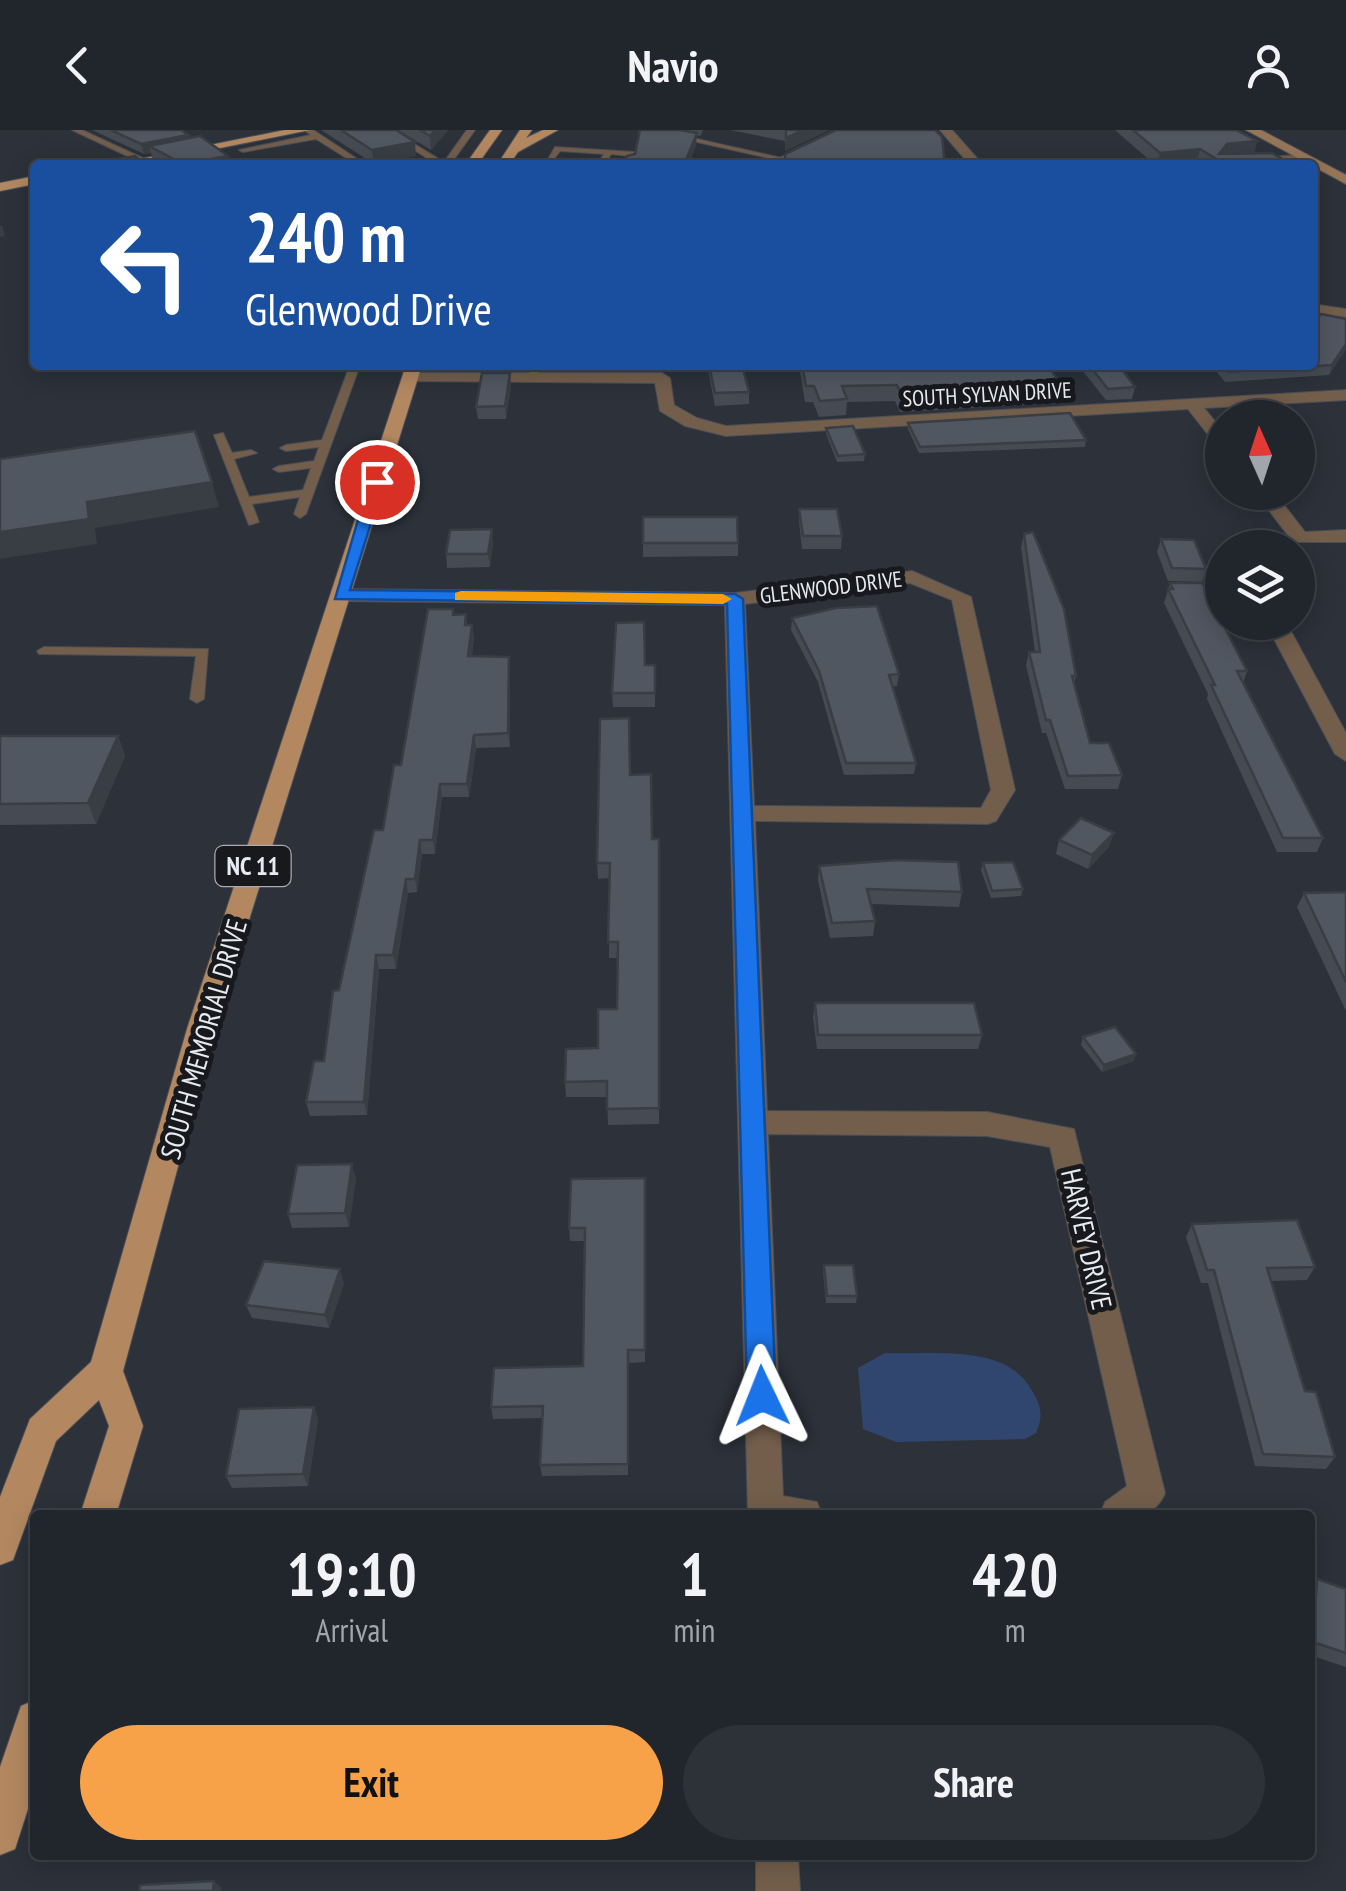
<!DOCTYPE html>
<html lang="en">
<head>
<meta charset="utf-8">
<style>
	body { margin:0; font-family:"PT Sans Narrow",sans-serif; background:#2d3138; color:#f1f3f6; height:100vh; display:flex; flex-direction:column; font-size:38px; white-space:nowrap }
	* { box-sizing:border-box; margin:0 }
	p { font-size:32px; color:#a2a5a9 }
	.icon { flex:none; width:55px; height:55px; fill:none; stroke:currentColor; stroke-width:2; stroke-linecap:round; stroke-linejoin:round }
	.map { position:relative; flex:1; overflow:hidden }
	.drawer { position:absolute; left:30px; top:1380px; width:1285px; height:350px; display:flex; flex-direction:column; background:#21252c; border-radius:10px; box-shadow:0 5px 25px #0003,0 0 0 2px #3e4248 }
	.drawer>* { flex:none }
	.banner { position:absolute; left:30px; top:30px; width:1288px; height:210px; border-radius:10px; box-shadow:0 5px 25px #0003,0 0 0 2px #3e4248; background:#1a4fa0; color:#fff; overflow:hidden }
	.needle { width:65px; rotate:357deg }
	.tools { position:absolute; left:1205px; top:270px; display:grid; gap:20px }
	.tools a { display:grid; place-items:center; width:110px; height:110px; border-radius:50%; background:#21252c; box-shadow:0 5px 25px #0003,0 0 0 2px #3e4248; font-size:50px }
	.pin { position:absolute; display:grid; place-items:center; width:85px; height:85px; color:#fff; margin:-42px; border:5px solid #fff; border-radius:50%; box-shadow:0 2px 10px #0007 }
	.me { position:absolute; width:110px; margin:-55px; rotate:358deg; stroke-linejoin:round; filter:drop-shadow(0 0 8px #0008) }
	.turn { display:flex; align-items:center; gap:35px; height:210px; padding:0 50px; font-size:45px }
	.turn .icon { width:130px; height:130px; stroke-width:2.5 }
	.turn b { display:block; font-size:70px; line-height:85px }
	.eta { display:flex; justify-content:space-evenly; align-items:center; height:170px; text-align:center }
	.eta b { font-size:60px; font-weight:800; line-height:70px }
	.action { display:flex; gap:20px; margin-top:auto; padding:20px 50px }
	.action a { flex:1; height:115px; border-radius:60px; background:#f7a149; color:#111; font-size:40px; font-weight:800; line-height:115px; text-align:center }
	.action a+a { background:#2d3138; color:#f1f3f6 }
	header { display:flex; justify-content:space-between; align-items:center; height:130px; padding:0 50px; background:#21252c; font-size:45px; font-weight:800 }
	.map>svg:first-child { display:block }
	.green { fill:#31466e }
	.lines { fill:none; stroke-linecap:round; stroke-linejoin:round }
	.service-casing { stroke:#4a4f57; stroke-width:2 }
	.minor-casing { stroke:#4a4f57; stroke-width:2 }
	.secondary-casing { stroke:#4a4f57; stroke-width:2 }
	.primary-casing { stroke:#4a4f57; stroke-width:2 }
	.service { fill:#735e4b; fill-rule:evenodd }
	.minor { fill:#735e4b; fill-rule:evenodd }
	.secondary { fill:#977658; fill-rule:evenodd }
	.primary { fill:#b38861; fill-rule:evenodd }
	.wall { fill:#464b53 }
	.shaded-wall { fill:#393d44 }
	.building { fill:#515761; stroke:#393d44; stroke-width:2.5 }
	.route { fill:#1a73e8; stroke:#114b97; stroke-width:2.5 }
	.slow { fill:#f59e0b }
	.labels { text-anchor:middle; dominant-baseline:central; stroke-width:10; stroke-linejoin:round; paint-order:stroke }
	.far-street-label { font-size:22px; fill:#e7eaf1; stroke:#17191d }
	.shield { fill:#17191d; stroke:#a9abb1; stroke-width:2.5 }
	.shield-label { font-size:25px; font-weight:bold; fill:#e7eaf1 }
	.street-label { font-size:28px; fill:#e7eaf1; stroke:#17191d }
</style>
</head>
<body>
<header><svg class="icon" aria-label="back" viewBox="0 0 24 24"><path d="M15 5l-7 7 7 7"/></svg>Navio<svg class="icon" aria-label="person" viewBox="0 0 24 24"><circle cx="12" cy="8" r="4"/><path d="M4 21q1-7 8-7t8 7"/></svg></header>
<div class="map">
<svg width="1346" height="1761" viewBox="0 0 1346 1761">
	<rect width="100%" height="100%" fill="#2c313a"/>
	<path class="green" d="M885,1223C932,1225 1005,1213 1031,1259C1041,1275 1044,1285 1036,1303L1025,1309L896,1312L863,1299L858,1238Z"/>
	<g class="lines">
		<defs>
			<g id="service">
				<path d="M72,0H82L147,30L140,32Z"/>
				<path d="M304,0H313L362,32L340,35L351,31L316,9L243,22L239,20L311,5Z"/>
				<path d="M382,0H391L444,32L467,0H475L450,35H438Z"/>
				<path d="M643,0H657L786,29L782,31Z"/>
				<path d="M555,17L634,22L638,24L632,35H624L629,26L611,24L605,35H597L604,24L560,21L554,29L590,35L546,33Z"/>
				<path d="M350,235H360L306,384L300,388L294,384L300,367L252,374L259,392L249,395L214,305L223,303L232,323L251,320L257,323L234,329L249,367L303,360L311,338L279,342L273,339L279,336L314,331L319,317L286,321L280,318L286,315L322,310Z"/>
				<path d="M522,235H539L538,250H530V239Z"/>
				<path d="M44,517L208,519L204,569L197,573L190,569L196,526L39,524L37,521Z"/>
			</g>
			<g id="minor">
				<path d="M838,0H854L781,35H765Z"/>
				<path d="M940,0H952L983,35H970Z"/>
				<path d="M1307,24L1303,31L1218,35L1224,31Z"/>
				<path d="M1312,174L1346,179V187L1312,183Z"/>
				<path d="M410,243H662L670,248L674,275L697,288L726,296L1346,260V270L1204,278L1222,300V316L1216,315L1188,279L726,306L685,296L660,281L655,253L404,251V245Z"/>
				<path d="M1255,362H1274L1305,402L1346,400V412H1293Z"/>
				<path d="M912,441L971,467L1015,660L996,691L988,694L755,691L767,981L987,982L1074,999L1165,1363C1153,1392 1127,1385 1100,1385L1105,1372L1127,1356L1050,1017L987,1006L768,1004L783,1366L817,1372L822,1385H748L725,475L341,471L331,465L341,459L735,463ZM910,453L952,470L991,660L981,678L754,676L745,474Z"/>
				<path d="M1265,492H1286L1346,603V631L1335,624Z"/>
				<path d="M756,1725H798L800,1761H756Z"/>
			</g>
			<path id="secondary" d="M1246,0H1261L1346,45V54Z"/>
			<g id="primary">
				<path d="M285,0H310L136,35H110Z"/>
				<path d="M490,0H502L480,31L483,35H471L468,31Z"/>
				<path d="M520,0H532L526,8L543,0H558L518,22L509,35H497Z"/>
				<path d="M35,46V54L0,61V53Z"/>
				<path d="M406,235H422L215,899L123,1241L143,1296L116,1385H80L109,1296L99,1270L56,1311L13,1430L0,1435V1367L30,1289L91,1232L187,899Z"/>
				<path d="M35,1570V1657L15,1719L0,1725V1637L21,1576Z"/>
			</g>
		</defs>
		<use href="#service" class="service-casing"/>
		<use href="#minor" class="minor-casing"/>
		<use href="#secondary" class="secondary-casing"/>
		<use href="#primary" class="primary-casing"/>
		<use href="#service" class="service"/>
		<use href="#minor" class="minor"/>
		<use href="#secondary" class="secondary"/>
		<use href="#primary" class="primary"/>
	</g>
	<g class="wall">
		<path d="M92,0H181L188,5L189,8L228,26L230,35H153L151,23L144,24Z"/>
		<path d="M321,0H396L416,26L374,34Z"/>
		<path d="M398,0H448L431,20Z"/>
		<path d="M687,0H703L700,6L696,5V16L635,24Z"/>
		<path d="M730,0H829L785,21V11Z"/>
		<path d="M1115,0H1236L1257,11L1254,23L1284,35H1201L1197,32L1155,35Z"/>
		<path d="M1346,189V219L1329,245L1225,252L1211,235H1312Z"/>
		<path d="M191,235H336L334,240L192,239Z"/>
		<path d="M485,235H513V239H486Z"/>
		<path d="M707,235H742L749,262V274L715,276Z"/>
		<path d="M799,235H1048L1062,257L1058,273L900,282L895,271L847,272L846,285L819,287L813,272H805Z"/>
		<path d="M1078,235H1119L1135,257L1132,269L1106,270Z"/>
		<path d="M511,256L506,289H478L476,277Z"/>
		<path d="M908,293L1086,310L1085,317L919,323L908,299Z"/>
		<path d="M826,298L865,324L864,331L837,332L826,304Z"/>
		<path d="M799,379L842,406L841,419H802L799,392Z"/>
		<path d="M643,387L738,413V426L643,427Z"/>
		<path d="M1024,404L1076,546L1074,554L1090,613L1122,645L1118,659H1065L1046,603H1042L1026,535L1029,522H1035L1021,417Z"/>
		<path d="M1161,409L1206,439L1202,452L1168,451L1157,422Z"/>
		<path d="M493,412L490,437L447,438L446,424Z"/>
		<path d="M1170,453L1247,541L1243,553L1323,708L1317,722H1277L1207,569L1208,564L1164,473Z"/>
		<path d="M466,484L467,495H472L474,508L472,526L509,527L510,617L476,618L469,667H442L435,724H422L417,762L408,763L396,839H379L367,985L310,986L306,972L324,931L339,860L401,635L454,485Z"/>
		<path d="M792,488L899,544L897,556H893L916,633L914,644L844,645L818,552L791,500Z"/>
		<path d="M645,535H655V577H613L612,563Z"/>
		<path d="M0,606H118L125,626L96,694L0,695Z"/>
		<path d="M630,645L652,709H659V994L608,995L607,967H566L565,952L598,918L617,879V828H609L610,748L598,749L597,733Z"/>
		<path d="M1059,710L1109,717L1088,739L1056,724Z"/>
		<path d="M983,733L1023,759L1021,766L991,768L981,740Z"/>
		<path d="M819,736L962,762L959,777L871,774L875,791L873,806L830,808L818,750Z"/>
		<path d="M1346,762V881L1297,777L1304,763Z"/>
		<path d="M815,873L982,905L978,919H817L813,887Z"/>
		<path d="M1083,907L1134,931L1102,942L1081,915Z"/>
		<path d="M356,1048L349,1097L292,1098L288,1084Z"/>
		<path d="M645,1048V1232L628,1233V1345L542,1346L540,1335L543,1288L493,1289L491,1277L583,1236L585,1111H570L569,1098Z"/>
		<path d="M1192,1094L1315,1137L1307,1150L1271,1151L1305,1261L1335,1327L1326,1339L1255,1336L1208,1153H1201L1186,1107Z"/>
		<path d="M824,1135L857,1166L856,1173H826L823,1142Z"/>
		<path d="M344,1153L329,1198L252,1188L246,1175Z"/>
		<path d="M314,1277L318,1290L308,1356L232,1358L226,1346Z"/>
		<path d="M1317,1449L1346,1459V1537L1310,1525V1457Z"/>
	</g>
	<g class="shaded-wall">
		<path d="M435,0H448L431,20L430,6Z"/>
		<path d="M803,0H829L785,21L786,8Z"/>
		<path d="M697,3L696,16L689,35H684Z"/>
		<path d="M188,5L190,15L149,16L151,23L144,24L141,14Z"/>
		<path d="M1257,11L1254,25L1219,24L1227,14Z"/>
		<path d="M415,12L416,26L374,34L372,20Z"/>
		<path d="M1200,19L1197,32L1157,35L1160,23Z"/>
		<path d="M228,26L230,35L183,34Z"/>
		<path d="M1286,31L1284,35H1238Z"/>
		<path d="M2,95L5,106L0,107V96Z"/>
		<path d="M1346,214V219L1329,245L1332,235Z"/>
		<path d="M510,243L511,256L506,289L505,276Z"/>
		<path d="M212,352L219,377L95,398L97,414L0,429V402L87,372Z"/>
		<path d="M492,399L493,412L490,437L488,424Z"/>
		<path d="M472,495L474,508L470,539L468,526Z"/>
		<path d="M509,527L510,540V617L508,603Z"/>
		<path d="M474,605L476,618L469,667L467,654Z"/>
		<path d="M118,606L125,626L96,694L88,673Z"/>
		<path d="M440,654L442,667L435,724L433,710Z"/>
		<path d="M1114,703L1109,717L1088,739L1092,725Z"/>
		<path d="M420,710L422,724L417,762L415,749Z"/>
		<path d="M406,749L408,763L396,839L393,825Z"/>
		<path d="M376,825L379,839L367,985L364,972Z"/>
		<path d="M1136,924L1134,931L1102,942L1104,935Z"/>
		<path d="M352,1034L356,1048L349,1097L345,1083Z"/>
		<path d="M340,1139L344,1153L329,1198L325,1185Z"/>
		<path d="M314,1277L318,1290L308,1356L303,1344Z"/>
		<path d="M214,1751L222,1758L221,1761H213Z"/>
	</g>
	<g class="building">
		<path d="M111,0H181L188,5L141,14Z"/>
		<path d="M341,0H396L415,12L372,20Z"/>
		<path d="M420,0H435L430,6Z"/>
		<path d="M640,0H680L697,3L684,35H623L627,26L635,24Z"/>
		<path d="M786,0H803L786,8Z"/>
		<path d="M836,0H935L942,7L945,35H785V24Z"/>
		<path d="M1133,0H1236L1257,11L1227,14L1219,24L1272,23L1286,31L1226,35L1200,19L1160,23Z"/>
		<path d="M200,6L228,26L183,34L149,16Z"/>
		<path d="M135,26L145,35H84Z"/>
		<path d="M1321,184L1346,189V214L1332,235L1228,242L1222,235H1312V194Z"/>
		<path d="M709,235H742L749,262L715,263Z"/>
		<path d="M802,235H840L855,240L852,235H1048L1062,257L902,266L897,255L842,256L847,269L820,271L814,256H806Z"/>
		<path d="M1089,235H1119L1135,257L1108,259Z"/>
		<path d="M482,243H510L505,276L476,277Z"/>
		<path d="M1070,283L1086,310L920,317L908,293Z"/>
		<path d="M853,296L865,324L838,326L826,298Z"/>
		<path d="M195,301L212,352L87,372L89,389L0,402V329Z"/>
		<path d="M799,379H837L842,406H803Z"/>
		<path d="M643,387H737L738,413H643Z"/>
		<path d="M492,399L488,424H446L450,400Z"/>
		<path d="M1033,402L1064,479L1076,546H1072L1090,613H1109L1122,645L1068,646L1050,590H1046L1029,522H1040L1024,404Z"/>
		<path d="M1161,409L1194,410L1206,439L1172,438Z"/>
		<path d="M1170,453H1202L1247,541H1237L1323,708H1283L1211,555H1215L1168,459H1173Z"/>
		<path d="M877,476L899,544L889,545L916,633H846L819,541L792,488L836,478Z"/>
		<path d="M428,479H453V485L466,484L465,495H472L468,526L509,527L508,603L474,605L467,654H440L433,710H420L415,749H406L393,825H376L364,972H306L314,931H324L333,861L339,860L374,700H383L394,635H401Z"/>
		<path d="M644,492L645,535H655V563H612L616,493Z"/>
		<path d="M629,588L630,645L651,644L652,709H659V978L607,979V951L565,952L566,919L598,918V879H617L618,812H608L610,733H597L600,589Z"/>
		<path d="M0,606H118L88,673L0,674Z"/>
		<path d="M1081,688L1114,703L1092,725L1059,710Z"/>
		<path d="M896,730L958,732L962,762L867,759L875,791L832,793L819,736Z"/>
		<path d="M1013,732L1023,759L992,761L983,733Z"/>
		<path d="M1346,762V852L1304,763Z"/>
		<path d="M815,873H974L982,905H818Z"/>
		<path d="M1115,897L1136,924L1104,935L1083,907Z"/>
		<path d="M352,1034L345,1083L288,1084L297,1035Z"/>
		<path d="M645,1048V1220H628V1334L540,1335L543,1276L491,1277L494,1238L583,1236L585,1098H569L571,1049Z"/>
		<path d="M1297,1090L1315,1137L1267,1138L1305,1261L1316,1262L1335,1327L1263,1324L1214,1140H1207L1192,1094Z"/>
		<path d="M264,1131L340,1139L325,1185L246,1175Z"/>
		<path d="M824,1135H853L857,1166H827Z"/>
		<path d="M314,1277L303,1344L226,1346L239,1279Z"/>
		<path d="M1317,1449L1346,1459V1523L1313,1512Z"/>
		<path d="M214,1751L213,1761H139L140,1755Z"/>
	</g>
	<path class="route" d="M377,347L384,352L350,460L735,464L743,469L776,1266L772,1275L762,1279L751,1275L747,1266L727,474L335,469L369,352Z"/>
	<path class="slow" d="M461,461L723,464L732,469L723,474L455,470V463Z"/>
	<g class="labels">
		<g class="far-street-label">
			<text transform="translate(987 264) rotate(-3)">SOUTH SYLVAN DRIVE</text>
			<text transform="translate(831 457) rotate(-7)">GLENWOOD DRIVE</text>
		</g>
		<rect class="shield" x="215.5" y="716" width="75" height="40" rx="8"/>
		<g class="shield-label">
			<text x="253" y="736">NC 11</text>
		</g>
		<g class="street-label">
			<text transform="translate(203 909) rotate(-74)">SOUTH MEMORIAL DRIVE</text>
			<text transform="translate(1087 1109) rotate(77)">HARVEY DRIVE</text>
		</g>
	</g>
</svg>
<div class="tools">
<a><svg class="needle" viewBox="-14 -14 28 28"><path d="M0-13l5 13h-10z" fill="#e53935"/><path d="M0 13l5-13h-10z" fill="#a2a5a9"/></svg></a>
<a><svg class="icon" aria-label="layers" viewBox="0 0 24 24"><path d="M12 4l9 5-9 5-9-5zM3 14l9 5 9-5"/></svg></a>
</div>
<div class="pin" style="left:377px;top:352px;background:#d93025"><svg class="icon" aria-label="arrive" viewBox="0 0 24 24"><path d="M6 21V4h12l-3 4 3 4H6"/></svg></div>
<svg class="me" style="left:762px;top:1266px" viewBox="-20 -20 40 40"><path d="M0-17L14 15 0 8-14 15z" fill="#1a73e8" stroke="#fff" stroke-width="4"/></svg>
<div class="banner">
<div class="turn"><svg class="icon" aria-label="left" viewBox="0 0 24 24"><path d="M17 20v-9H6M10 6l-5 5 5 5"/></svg><div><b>240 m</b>Glenwood Drive</div></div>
</div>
<section class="drawer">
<div class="eta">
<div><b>19:10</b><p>Arrival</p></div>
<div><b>1</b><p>min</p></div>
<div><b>420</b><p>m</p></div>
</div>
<div class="action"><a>Exit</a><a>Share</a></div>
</section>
</div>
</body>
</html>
